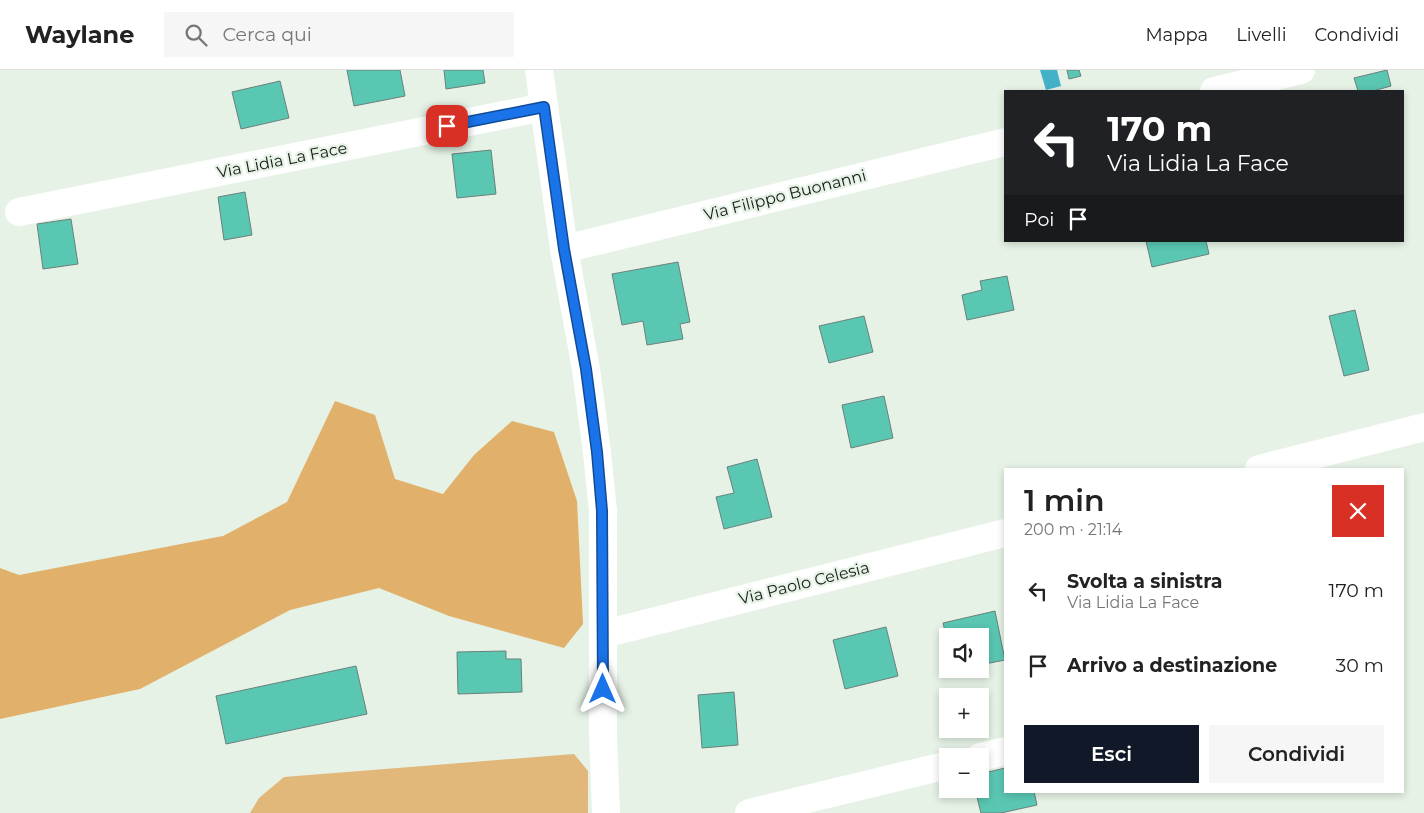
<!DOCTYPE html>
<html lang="it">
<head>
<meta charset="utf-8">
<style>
	body { margin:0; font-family:Montserrat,sans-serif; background:#f6f6f6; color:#222; height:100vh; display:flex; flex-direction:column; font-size:19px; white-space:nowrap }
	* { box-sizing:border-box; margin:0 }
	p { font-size:16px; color:#767676 }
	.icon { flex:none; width:28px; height:28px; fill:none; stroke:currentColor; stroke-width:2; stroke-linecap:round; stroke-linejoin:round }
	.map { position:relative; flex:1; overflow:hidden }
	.panel { position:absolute; left:1004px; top:398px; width:400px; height:325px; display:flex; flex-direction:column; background:#fff; border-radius:0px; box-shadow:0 2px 8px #0003 }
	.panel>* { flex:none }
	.hud { position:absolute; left:1004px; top:20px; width:400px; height:152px; border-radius:0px; box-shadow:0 2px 8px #0003; background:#202124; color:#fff; overflow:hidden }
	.tools { position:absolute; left:939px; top:558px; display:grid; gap:10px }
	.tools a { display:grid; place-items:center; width:50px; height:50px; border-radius:0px; background:#fff; box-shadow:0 2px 8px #0003; font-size:25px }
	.pin { position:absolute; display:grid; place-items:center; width:42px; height:42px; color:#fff; margin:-21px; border-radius:10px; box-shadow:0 2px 8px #0006 }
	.me { position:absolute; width:55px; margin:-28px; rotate:0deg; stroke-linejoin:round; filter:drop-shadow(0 0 4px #0008) }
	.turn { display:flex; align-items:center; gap:18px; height:105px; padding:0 20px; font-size:22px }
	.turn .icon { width:65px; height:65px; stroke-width:2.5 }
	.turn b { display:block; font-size:35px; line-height:42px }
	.then { display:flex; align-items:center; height:48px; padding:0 20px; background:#0003; gap:10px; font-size:19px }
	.round { display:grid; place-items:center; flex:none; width:52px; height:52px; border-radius:0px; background:#f6f6f6 }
	.head { display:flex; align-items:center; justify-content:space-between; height:85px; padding:0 20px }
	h1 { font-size:30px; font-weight:600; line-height:38px }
	.cta { display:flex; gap:10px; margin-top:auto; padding:10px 20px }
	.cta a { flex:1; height:58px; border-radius:0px; background:#111827; color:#fff; font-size:20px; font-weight:600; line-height:58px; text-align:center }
	.cta a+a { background:#f6f6f6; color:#222 }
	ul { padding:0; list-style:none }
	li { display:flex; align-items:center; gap:15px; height:75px; padding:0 20px }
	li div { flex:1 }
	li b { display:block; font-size:19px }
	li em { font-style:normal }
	header { display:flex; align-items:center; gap:30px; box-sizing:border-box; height:70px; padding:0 25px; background:#fff; border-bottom:1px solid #e0e0e0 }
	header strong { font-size:24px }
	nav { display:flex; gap:28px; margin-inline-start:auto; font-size:18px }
	.search { width:350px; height:45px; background:#f6f6f6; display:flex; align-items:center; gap:12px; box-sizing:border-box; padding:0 18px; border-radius:0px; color:#767676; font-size:19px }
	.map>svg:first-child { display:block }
	.green { fill:#e2b77a }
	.forest { fill:#e1b06b }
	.water { fill:#43b2c9 }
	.building { fill:#5ac7b3; stroke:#6c807b }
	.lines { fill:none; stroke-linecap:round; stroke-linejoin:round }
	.minor { stroke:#fff; stroke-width:28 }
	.route-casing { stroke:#114b97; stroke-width:12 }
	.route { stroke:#1a73e8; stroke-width:9 }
	.labels { text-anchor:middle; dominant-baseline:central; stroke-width:4.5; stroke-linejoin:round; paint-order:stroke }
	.street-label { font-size:16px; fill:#171b16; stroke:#e5f2e5 }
</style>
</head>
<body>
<header>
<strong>Waylane</strong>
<div class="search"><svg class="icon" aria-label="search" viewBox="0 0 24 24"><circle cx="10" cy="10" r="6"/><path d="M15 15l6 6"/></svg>Cerca qui</div>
<nav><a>Mappa</a><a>Livelli</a><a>Condividi</a></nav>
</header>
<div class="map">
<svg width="1424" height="743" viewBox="0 0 1424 743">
	<rect width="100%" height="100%" fill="#e5f2e5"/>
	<path class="green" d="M574,684L588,701V743H250L259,728L284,707Z"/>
	<path class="forest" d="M335,331L375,345L395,409L443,424L474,385L512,351L554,362L577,431L583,554L564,578L449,546L379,518L290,540L140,619L0,649V498L19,505L223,466L287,432Z"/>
	<path class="water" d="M1040,0H1057L1061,16L1046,20Z"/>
	<g class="building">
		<path d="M347,0H400L405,26L354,36Z"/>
		<path d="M444,0H483L485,13L446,19Z"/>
		<path d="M1067,0H1079L1081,6L1069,9Z"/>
		<path d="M1387,0L1391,16L1373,21H1358L1354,8Z"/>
		<path d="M280,11L289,48L241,59L232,22Z"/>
		<path d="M491,80L496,124L457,128L452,84Z"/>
		<path d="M245,122L252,165L224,170L218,127Z"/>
		<path d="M71,149L78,194L43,199L37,154Z"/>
		<path d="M1146,171H1206L1209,184L1152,197Z"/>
		<path d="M678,192L690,252L680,254L683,269L647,275L643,251L622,255L612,204Z"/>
		<path d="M1007,206L1014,240L967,250L962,225L982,220L980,211Z"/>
		<path d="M1355,240L1369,300L1344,306L1329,246Z"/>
		<path d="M864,246L873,282L829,293L819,256Z"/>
		<path d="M884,326L893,368L851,378L842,335Z"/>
		<path d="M757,389L772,447L724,459L716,427L734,423L727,397Z"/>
		<path d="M995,541L1005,590L980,595V566H948V574L943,553Z"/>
		<path d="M886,557L898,606L845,619L833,570Z"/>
		<path d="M506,581V589H521L522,622L458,624L457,582Z"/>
		<path d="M356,596L367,644L226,674L216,626Z"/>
		<path d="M734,622L738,675L702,678L698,625Z"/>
		<path d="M1005,698V721H1034L1037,735L1001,743H981L975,719H980V704Z"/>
	</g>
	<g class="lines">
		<g class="minor">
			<path d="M539,0L564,179L586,299L597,383L603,441V664L606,743"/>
			<path d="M1214,21L1301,0"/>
			<path d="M19,142L544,37"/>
			<path d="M564,179L1005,72"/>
			<path d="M1259,399L1424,357"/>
			<path d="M604,564L1005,463"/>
			<path d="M980,687L1005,681"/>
			<path d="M749,743L948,695"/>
		</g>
	</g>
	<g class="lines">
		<defs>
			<path id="route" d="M447,56L544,37L564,179L586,299L597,382L602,441L603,619"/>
		</defs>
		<use href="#route" class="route-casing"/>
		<use href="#route" class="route"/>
	</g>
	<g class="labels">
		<g class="street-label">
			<text transform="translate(282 90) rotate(-11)">Via Lidia La Face</text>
			<text transform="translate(785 125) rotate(-14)">Via Filippo Buonanni</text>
			<text transform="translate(804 513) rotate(-14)">Via Paolo Celesia</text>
		</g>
	</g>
</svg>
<div class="tools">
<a><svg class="icon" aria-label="sound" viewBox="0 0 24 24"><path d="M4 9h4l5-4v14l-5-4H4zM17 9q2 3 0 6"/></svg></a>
<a>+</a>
<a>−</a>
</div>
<div class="pin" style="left:447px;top:56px;background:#d93025"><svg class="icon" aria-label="arrive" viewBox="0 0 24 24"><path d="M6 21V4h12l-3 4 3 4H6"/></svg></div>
<svg class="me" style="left:603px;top:619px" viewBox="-20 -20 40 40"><path d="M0-17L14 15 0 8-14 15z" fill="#1a73e8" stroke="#fff" stroke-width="4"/></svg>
<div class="hud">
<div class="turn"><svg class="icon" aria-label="left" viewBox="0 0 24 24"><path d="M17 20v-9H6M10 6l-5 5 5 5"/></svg><div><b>170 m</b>Via Lidia La Face</div></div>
<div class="then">Poi<svg class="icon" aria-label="arrive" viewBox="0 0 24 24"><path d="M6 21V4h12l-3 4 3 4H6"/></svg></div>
</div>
<section class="panel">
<div class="head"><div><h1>1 min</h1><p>200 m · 21:14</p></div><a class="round" style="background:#d93025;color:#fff"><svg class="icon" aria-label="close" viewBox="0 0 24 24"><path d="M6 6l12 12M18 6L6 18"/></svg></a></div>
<ul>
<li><svg class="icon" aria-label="left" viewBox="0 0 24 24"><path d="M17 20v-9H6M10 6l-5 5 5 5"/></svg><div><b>Svolta a sinistra</b><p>Via Lidia La Face</p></div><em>170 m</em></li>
<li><svg class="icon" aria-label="arrive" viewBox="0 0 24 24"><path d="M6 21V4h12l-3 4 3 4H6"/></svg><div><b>Arrivo a destinazione</b></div><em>30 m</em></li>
</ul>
<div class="cta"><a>Esci</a><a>Condividi</a></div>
</section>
</div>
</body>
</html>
